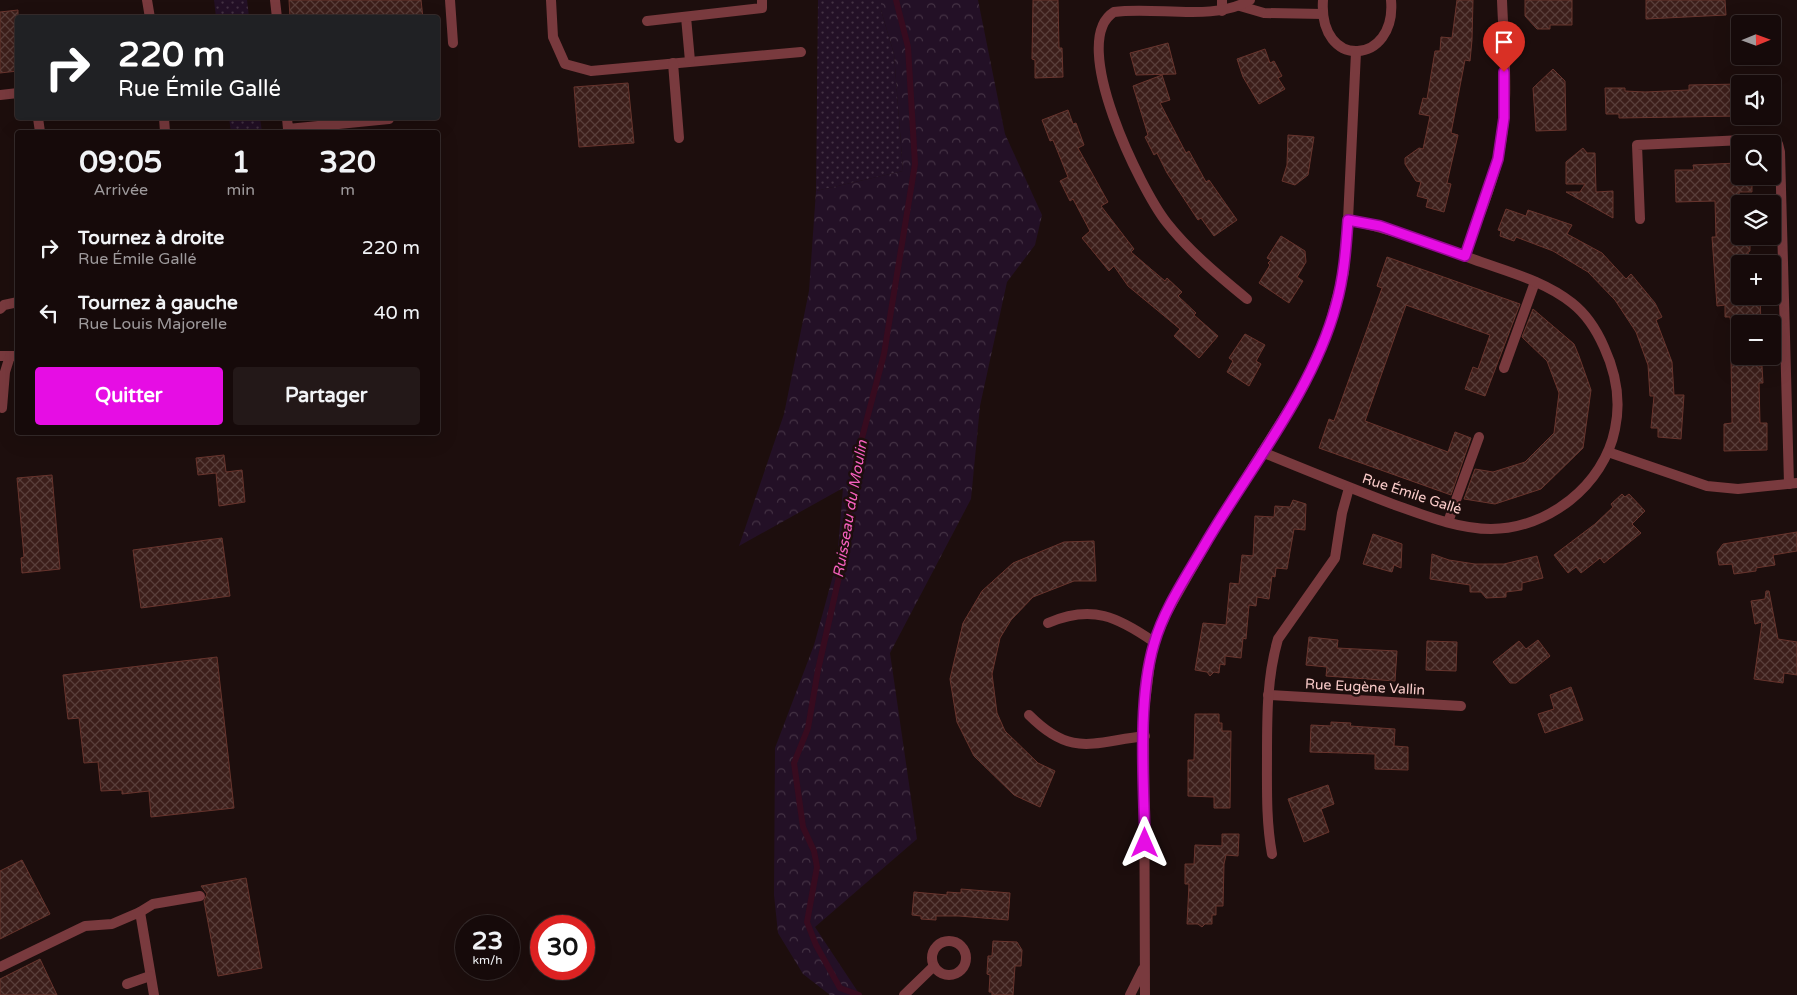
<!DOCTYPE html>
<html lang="fr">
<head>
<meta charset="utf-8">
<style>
	body { margin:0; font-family:"Varela Round",sans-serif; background:#231818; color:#f1f3f6; height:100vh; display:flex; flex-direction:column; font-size:19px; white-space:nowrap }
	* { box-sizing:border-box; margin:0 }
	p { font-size:16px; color:#9e9a9c }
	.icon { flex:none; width:28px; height:28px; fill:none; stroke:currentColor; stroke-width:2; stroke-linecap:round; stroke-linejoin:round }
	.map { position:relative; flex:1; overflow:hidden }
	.panel { position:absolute; left:15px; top:130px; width:425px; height:305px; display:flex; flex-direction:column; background:#160a0a; border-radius:5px; box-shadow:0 5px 20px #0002,0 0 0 1px #352b2b }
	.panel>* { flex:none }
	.top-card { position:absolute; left:15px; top:15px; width:425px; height:105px; border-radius:5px; box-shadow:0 5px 20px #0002,0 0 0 1px #352b2b; background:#202124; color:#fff; overflow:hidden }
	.needle { width:32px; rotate:89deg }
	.tools { position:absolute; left:1731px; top:15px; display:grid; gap:10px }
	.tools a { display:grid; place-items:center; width:50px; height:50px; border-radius:5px; background:#160a0a; box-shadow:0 5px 20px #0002,0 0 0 1px #352b2b; font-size:25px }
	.speed { position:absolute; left:455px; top:915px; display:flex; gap:10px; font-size:25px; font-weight:700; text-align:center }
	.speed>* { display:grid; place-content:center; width:65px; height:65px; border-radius:50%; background:#160a0a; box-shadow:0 5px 20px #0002,0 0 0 1px #352b2b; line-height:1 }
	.speed small { font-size:12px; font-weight:400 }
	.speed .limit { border:8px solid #d22; background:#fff; color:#111 }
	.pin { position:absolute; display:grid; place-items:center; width:42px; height:42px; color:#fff; margin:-51px -21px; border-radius:50% 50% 50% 0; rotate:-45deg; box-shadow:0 0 5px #0007 }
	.pin .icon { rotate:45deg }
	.me { position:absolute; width:55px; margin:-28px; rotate:0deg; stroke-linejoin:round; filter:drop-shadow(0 0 4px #0008) }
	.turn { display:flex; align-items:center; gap:18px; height:105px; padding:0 20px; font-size:22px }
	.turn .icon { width:65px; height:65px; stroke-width:2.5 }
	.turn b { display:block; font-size:35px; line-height:42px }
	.eta { display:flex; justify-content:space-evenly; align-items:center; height:85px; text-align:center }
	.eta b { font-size:30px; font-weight:700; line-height:35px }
	.primary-button { display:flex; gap:10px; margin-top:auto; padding:10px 20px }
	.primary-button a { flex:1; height:58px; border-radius:5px; background:#e60de4; color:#fff; font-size:20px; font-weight:700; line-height:58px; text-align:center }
	.primary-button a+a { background:#231818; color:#f1f3f6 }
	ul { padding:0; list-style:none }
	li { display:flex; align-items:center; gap:15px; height:65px; padding:0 20px }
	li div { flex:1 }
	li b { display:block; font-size:19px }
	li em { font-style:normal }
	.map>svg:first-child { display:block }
	.grass { fill:url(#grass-dots) }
	.forest { fill:url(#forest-crowns) }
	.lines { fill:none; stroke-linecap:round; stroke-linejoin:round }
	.stream { stroke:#370b1f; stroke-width:6 }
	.building { fill:url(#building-cross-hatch); stroke:#67342d }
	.lane { stroke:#793a3e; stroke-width:10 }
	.street { stroke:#793a3e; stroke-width:10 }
	.route-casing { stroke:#960894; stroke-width:12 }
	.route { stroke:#e60de4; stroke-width:9 }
	.labels { text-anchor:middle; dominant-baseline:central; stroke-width:5; stroke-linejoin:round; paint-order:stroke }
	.street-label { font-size:14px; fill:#fccdcb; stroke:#1d0e0d }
	.water-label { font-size:15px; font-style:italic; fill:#f660be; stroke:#1d0e0d }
</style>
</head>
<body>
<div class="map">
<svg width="1797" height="995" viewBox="0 0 1797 995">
	<defs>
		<pattern id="grass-dots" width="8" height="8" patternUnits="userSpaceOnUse" patternTransform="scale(1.25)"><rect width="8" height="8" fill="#231026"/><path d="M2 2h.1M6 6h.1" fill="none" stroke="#443244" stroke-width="1.8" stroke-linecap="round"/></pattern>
		<pattern id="forest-crowns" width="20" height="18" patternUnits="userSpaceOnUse" patternTransform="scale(1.25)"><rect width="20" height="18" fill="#231026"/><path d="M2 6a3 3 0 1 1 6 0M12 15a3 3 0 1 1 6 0" fill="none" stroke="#443244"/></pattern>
		<pattern id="building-cross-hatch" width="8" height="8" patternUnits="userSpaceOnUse" patternTransform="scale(1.25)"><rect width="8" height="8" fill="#3c1e1a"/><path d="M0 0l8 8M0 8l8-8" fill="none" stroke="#593e3a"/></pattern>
	</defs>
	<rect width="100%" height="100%" fill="#1d0e0d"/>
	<g class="grass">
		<path d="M214,0H247L249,17H216Z"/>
		<path d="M818,0H881V10L894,54L903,171L816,191Z"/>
		<path d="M229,118H260L262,132H231Z"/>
	</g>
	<path class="forest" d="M881,0H978L1005,134L1042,215L1035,245L1007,282L980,406L971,499L890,653L917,839L815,927L860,995H830L803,974L778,933L774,895L775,748L814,645L837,561L843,488L739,546L784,414L809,291L816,191L903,171L894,54L881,10Z"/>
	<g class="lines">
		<path class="stream" d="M859,995L840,988L816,945L807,922L817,867L814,851L803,827L794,763L808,728L818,670L841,568L858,453L884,354L915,164L908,47L896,0"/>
	</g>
	<g class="building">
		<path d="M289,0H421L423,18H290Z"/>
		<path d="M1033,0H1058L1059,48H1062L1063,77L1035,78V60L1032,59Z"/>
		<path d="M1457,0H1473L1472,40L1470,61L1465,60L1451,133L1458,135L1447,183L1451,184L1444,212L1426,207L1428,199L1417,196L1421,182L1416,181L1405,164V158L1419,148L1423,149L1430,116L1419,114L1423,98L1427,99L1435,51H1440L1441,37L1452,38Z"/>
		<path d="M1525,0H1572V25H1550V29H1537L1525,16Z"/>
		<path d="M1646,0H1725L1726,15L1646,19Z"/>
		<path d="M18,10V71L0,73V12Z"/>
		<path d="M1168,43L1176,74L1136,75L1130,53Z"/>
		<path d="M1265,49L1270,63L1274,61L1282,76L1278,78L1285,89L1259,104L1243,77L1237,59Z"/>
		<path d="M1553,69L1565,81L1566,130L1536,131L1533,88Z"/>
		<path d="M1162,75L1170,100L1160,103L1186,153L1189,151L1206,182L1209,180L1237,220L1214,236L1201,218L1198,220L1167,173L1157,153L1154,155L1145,137L1148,135L1133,86Z"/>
		<path d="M628,83L634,143L579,147L574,87Z"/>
		<path d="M1740,84V116L1619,118V114H1606L1605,88H1625V91L1645,92L1689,90V85Z"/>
		<path d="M1068,110L1073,124L1076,123L1084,145L1078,148L1108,202L1101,206L1134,249L1131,252L1165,281L1167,278L1182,292L1178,296L1196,313L1194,315L1218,336L1199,358L1174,336L1180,329L1128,286L1114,266L1109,271L1082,238L1090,231L1073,199L1070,201L1060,181L1068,177L1053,140L1050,141L1042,120Z"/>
		<path d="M1288,135L1314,137L1308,175L1295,185L1282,181L1287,165Z"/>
		<path d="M1583,148L1587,153H1595L1596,192L1613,191V218L1566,192H1580L1585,184H1566V162Z"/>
		<path d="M1738,163L1740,176H1752V192H1739L1740,236H1750V251L1748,252L1749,264H1740V296H1760L1761,324H1731L1730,317H1725V305L1717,306L1712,237H1716L1715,201L1676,202L1675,170H1694L1693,165Z"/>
		<path d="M1506,209L1526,216L1528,210L1572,225L1567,234L1602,253L1626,279L1631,274L1655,303L1662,317L1656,320L1672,362L1674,395H1684L1681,439L1658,437V428H1651L1654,396H1650L1648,365L1636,332L1615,300L1588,272L1553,251L1516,237L1514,241L1500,236L1501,231L1498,230Z"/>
		<path d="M1281,236L1305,251L1306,262L1297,277L1303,281L1289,303L1259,283L1270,265L1268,263L1271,260L1267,258Z"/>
		<path d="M1387,257L1520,304L1485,396L1465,389L1473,367L1478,369L1490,335L1406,305L1365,421L1448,452L1455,432L1471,438L1451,495L1319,448L1329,419L1334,421L1382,288L1377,286Z"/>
		<path d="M1533,309L1574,344L1579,356L1591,390L1583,448L1541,489L1495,504L1464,499L1475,469L1493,472L1525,462L1554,433L1559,393L1547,361L1522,337Z"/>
		<path d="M1245,334L1265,345L1256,361L1261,364L1249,386L1227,372L1233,361L1229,358Z"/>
		<path d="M1731,356H1758L1759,366H1762L1763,383H1759L1760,423H1767V450L1724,451V424L1732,423Z"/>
		<path d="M224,455L226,472L242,470L245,502L219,506L216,473L198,475L196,458Z"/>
		<path d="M52,475L60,569L22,573L21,558L24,557L17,478Z"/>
		<path d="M1622,494L1625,497L1629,494L1645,511L1632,524L1641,533L1604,563L1600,558L1581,573L1576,567L1568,573L1554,555L1595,524L1613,507L1611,504Z"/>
		<path d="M1293,500L1306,504L1305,530L1294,529L1287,569L1276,568L1275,577L1272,576L1269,599L1257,597L1256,606L1249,605L1246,639L1243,638L1241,658L1225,656V665L1220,664L1219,673L1214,672L1210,676L1207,672L1195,670L1203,623L1226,625L1230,583L1239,584L1242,555L1253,556L1255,516L1274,517L1275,506L1290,507Z"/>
		<path d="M1797,532V551L1773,555L1775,565L1756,568V571L1734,574L1732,564L1719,565L1717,552L1723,544Z"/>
		<path d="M1373,534L1402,544L1401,568L1394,565L1392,572L1363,564Z"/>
		<path d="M222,538L230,596L141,608L133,550Z"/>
		<path d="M1094,541L1096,581H1074L1033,597L1011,620L1000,638L992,674L997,713L1005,731L1038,763L1055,771L1040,807L1014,795L974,756L957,722L950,679L963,623L982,591L1013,563L1064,542Z"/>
		<path d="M1432,554L1449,560L1475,564H1504L1537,556L1543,578L1522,583V590L1506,592V597L1486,598L1481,592H1470V585L1430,579Z"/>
		<path d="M1766,591H1769L1778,639L1797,642V675L1784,673L1783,683L1754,679L1762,622L1755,624L1751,601L1765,599Z"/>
		<path d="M1309,637L1338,640L1337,648L1397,651L1395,681L1326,676L1327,667L1306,665Z"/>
		<path d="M1538,640L1550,656L1516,683H1510L1493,662L1519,641L1526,649Z"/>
		<path d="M1427,641L1457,642L1456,671L1426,670Z"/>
		<path d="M217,657L234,808L151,817L149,791L122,794V790L101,791L98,762L84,763L79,718L68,719L63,675Z"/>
		<path d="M1571,687L1583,720L1545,733L1538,714L1554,709L1550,695Z"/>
		<path d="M1195,714H1219V723H1222V731H1231L1230,808H1214V797L1188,796V760H1194Z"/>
		<path d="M1331,722L1351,723L1350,726L1395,729L1394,746L1408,747V770L1375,769V754L1310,752L1311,725L1331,726Z"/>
		<path d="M1328,785L1334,804L1321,809L1329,832L1304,842L1288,799Z"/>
		<path d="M1222,834H1239L1238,856L1226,855L1224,864L1223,906H1216V915H1212V924H1205L1202,927L1198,924H1187L1189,884H1185V864H1194L1195,845L1222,846Z"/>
		<path d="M22,860L50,914L0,939V871Z"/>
		<path d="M246,878L262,968L218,976L204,901L207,894L201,886Z"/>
		<path d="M961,889L1010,893L1008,920L959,916H936V920L921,919V916L912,915L914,892L947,895V892L961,893Z"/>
		<path d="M993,941L1017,942L1022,950L1021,966H1015L1013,995H992V992H989L990,975L987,974L988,956H992Z"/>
		<path d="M40,959L57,995H0V979Z"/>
	</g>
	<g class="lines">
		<g class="lane">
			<path d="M147,0L150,18"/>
			<path d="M275,0L277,18"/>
			<path d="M450,0L453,43"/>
			<path d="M551,0L553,37L565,64L591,71L801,52"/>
			<path d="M686,17L690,61"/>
			<path d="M647,21L762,8V0"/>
			<path d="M673,63L679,138"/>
			<path d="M0,95L18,93"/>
			<path d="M38,118L40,132"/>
			<path d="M164,118L165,132"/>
			<path d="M287,118L288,129L389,119"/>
			<path d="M0,309L4,305L18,302"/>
			<path d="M0,356H18"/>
			<path d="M1504,368L1535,282"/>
			<path d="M2,408L5,372L10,356"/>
			<path d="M1448,522L1479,437"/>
			<path d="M1048,623C1092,604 1118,617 1154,642"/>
			<path d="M1029,715C1072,758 1092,742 1145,736"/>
			<path d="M140,912L153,904L200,896"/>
			<path d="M0,967L85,926L112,924L140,912L154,995"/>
			<path d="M127,984L150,976"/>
		</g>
		<g class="street">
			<path d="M1323,0C1318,71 1397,65 1391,0"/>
			<path d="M1240,6L1264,13L1323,14"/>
			<path d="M1222,11V0"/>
			<path d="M1640,219L1637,145L1765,139L1778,144L1780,152L1789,484"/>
			<path d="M1465,256C1475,223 1491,191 1498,158C1510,107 1504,52 1502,0"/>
			<path d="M1247,299C1219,276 1190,252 1167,223C1141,190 1067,41 1114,12C1156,6 1214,22 1250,0"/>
			<path d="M1262,452C1306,470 1350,488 1395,505C1426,516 1459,529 1491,529C1548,529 1604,485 1615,429C1621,401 1616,373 1604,347C1597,331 1586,314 1572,303C1546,282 1512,273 1481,262C1437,246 1394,229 1348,220"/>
			<path d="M1608,452L1707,486L1738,489L1797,483"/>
			<path d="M1268,695L1461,706"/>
			<path d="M1272,854C1266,821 1267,788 1267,754C1267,715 1267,677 1278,639L1335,558L1342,513L1349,488"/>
			<circle cx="949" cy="958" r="17"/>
			<path d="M904,995L934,966"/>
			<path d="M1130,995L1143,969"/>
			<path d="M1145,995L1144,711L1150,663L1154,642L1167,612L1216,526L1303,387L1328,331L1344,272L1348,220L1356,52"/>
		</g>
	</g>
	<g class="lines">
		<defs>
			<path id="route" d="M1145,843C1144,783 1137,701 1154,644C1164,609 1186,577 1204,546C1248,470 1313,391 1336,305C1344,277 1346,248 1348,220L1380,226L1465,256L1498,159L1504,118V72"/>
		</defs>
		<use href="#route" class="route-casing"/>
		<use href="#route" class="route"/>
	</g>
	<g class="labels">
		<g class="street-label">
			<text transform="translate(1412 494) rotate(18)">Rue Émile Gallé</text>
			<text transform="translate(1365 687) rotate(3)">Rue Eugène Vallin</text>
		</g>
		<g class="water-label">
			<text transform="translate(850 509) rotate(-80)">Ruisseau du Moulin</text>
		</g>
	</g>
</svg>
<div class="tools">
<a><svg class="needle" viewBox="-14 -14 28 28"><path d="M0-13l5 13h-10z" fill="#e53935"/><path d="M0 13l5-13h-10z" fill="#9e9a9c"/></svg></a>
<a><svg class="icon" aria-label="sound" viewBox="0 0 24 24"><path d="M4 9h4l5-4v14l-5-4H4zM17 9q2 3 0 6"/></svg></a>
<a><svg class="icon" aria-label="search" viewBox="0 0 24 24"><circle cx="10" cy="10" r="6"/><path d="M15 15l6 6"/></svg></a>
<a><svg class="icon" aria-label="layers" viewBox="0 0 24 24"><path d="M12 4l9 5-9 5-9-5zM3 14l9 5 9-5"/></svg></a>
<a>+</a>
<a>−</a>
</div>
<div class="speed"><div>23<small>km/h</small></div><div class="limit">30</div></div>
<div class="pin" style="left:1504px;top:72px;background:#d93025"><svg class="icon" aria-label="arrive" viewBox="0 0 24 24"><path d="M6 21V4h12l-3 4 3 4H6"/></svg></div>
<svg class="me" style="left:1145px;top:843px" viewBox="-20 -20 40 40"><path d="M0-17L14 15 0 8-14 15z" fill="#e60de4" stroke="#fff" stroke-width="4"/></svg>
<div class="top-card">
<div class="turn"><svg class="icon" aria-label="right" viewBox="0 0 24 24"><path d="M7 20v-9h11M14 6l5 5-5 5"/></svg><div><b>220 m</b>Rue Émile Gallé</div></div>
</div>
<section class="panel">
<div class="eta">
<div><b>09:05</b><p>Arrivée</p></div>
<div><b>1</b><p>min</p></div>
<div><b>320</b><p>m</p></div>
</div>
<ul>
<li><svg class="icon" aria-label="right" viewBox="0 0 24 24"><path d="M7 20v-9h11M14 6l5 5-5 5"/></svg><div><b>Tournez à droite</b><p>Rue Émile Gallé</p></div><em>220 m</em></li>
<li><svg class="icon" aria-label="left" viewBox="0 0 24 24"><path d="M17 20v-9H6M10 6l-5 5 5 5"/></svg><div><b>Tournez à gauche</b><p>Rue Louis Majorelle</p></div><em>40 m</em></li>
</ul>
<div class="primary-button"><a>Quitter</a><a>Partager</a></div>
</section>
</div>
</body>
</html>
